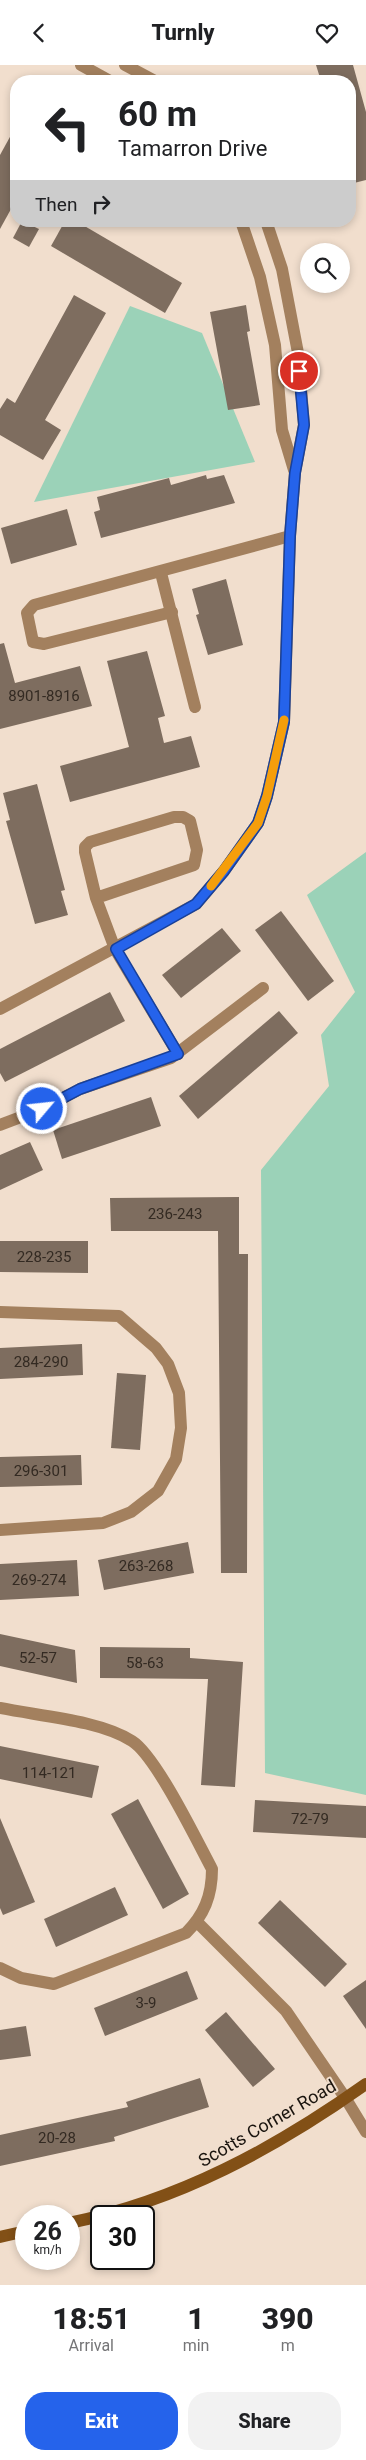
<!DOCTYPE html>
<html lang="en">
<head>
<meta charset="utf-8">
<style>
	body { margin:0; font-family:Roboto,sans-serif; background:#f2f2f2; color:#202124; height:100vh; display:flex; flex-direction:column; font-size:19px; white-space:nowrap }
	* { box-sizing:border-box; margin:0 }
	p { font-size:16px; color:#757577 }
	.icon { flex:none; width:28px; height:28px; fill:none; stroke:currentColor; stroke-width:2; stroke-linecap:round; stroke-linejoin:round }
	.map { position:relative; height:2220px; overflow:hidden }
	.drawer { display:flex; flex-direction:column; background:#fff; flex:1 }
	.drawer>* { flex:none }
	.hud { position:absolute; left:10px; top:10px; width:346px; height:152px; border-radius:20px; box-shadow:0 2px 8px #0003; background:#fff; color:#202124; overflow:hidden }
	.buttons { position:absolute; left:300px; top:178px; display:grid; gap:10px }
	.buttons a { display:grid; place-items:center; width:50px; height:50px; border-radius:50%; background:#fff; box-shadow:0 2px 8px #0003; font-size:25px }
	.speed { position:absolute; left:15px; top:2140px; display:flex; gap:10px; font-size:25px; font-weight:700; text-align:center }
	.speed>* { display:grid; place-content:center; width:65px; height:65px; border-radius:50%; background:#fff; box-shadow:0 2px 8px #0003; line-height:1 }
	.speed small { font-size:12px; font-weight:400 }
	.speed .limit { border:2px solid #111; border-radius:8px; background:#fff; color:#111 }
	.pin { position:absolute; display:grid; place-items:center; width:42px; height:42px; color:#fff; margin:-21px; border:2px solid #fff; border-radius:50%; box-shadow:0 1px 5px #0007 }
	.me { position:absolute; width:55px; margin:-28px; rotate:62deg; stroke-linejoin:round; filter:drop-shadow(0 0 4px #0008) }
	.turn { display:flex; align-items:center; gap:18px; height:105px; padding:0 25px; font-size:22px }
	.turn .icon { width:65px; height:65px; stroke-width:2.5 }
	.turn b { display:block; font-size:35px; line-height:42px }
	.then { display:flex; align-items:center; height:48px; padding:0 25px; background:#0003; gap:10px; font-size:19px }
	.eta { display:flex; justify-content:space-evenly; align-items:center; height:85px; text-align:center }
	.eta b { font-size:30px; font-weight:800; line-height:35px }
	.cta { display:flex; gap:10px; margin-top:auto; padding:10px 25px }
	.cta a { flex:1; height:58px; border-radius:20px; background:#2563eb; color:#fff; font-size:20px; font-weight:800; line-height:58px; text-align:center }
	.cta a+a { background:#f2f2f2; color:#202124 }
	header { display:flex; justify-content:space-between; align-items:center; height:65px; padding:0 25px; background:#fff; font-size:22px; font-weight:800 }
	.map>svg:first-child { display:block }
	.green { fill:#9bd2b8 }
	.building { fill:#7e6d5f }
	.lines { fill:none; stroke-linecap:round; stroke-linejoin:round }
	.street { stroke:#a3805e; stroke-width:12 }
	.secondary { stroke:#825016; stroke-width:12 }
	.route-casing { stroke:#184099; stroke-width:12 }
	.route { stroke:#2563eb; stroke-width:9 }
	.slow { stroke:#f59e0b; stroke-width:9 }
	.labels { text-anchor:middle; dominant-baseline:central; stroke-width:4; stroke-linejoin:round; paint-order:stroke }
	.number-label { font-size:15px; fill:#332a22 }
	.street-label { font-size:18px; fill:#1a140e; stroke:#f1decd }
</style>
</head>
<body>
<header><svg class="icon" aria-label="back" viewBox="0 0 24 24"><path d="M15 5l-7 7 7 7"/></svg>Turnly<svg class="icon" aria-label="heart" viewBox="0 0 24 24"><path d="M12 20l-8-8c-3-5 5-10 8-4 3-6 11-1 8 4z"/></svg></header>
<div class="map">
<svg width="366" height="2220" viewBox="0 0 366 2220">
	<rect width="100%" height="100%" fill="#f1decd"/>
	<g class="green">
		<path d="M130,241L202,268L255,397L34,437Z"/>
		<path d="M366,787V1730L265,1708L261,1105L329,1021L321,970L355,927L307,830Z"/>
	</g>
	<g class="building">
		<path d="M316,0H353L366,47V115L350,119V16H321Z"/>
		<path d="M16,61V135L0,164V90Z"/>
		<path d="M22,156L39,164L29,182L13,173Z"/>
		<path d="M65,156H76L182,218L165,248L51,181Z"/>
		<path d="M74,230L106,248L45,355L61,365L43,395L0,370V344L7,333L15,338Z"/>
		<path d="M246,240L250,266L247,267L260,340L228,345L210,247Z"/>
		<path d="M206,410L207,414L224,410L235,438L101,473L94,447L100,445L97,432L169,413L171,420Z"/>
		<path d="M67,444L77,480L11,499L1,463Z"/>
		<path d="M226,514L243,580L208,590L196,550L199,549L192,524Z"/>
		<path d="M4,578L15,618L80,601L92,641L0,664V579Z"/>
		<path d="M147,586L165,651L158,653L164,678L191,671L200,702L70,737L60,701L129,682L107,596Z"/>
		<path d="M37,719L65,825L61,826L68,850L35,859L6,756L10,755L3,728Z"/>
		<path d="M281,846L334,916L308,936L255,865Z"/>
		<path d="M222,863L241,886L181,933L162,910Z"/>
		<path d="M110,927L125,956L5,1017L0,1008V984Z"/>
		<path d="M279,946L298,968L198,1054L179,1031Z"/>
		<path d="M151,1032L161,1061L62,1094L53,1065Z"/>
		<path d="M30,1077L43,1105L0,1125V1090Z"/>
		<path d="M239,1132V1189H248L247,1508H221L218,1166H111L110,1133Z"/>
		<path d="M0,1176H88V1208L0,1207Z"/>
		<path d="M82,1279L83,1310L0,1314V1283Z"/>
		<path d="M117,1308L146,1310L140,1385L111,1383Z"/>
		<path d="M81,1390L82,1420L0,1422V1392Z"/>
		<path d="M188,1477L194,1508L104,1525L98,1495Z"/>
		<path d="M77,1495L79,1531L0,1535V1499Z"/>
		<path d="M0,1569L75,1585L77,1618L0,1601Z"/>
		<path d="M100,1582L190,1583V1593L243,1597L235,1722L201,1720L208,1614L100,1613Z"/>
		<path d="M0,1681L99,1701L92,1733L0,1714Z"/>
		<path d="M138,1734L189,1829L163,1844L111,1749Z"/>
		<path d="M255,1735L366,1741V1773L253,1767Z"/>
		<path d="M0,1753L35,1837L3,1850L0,1843Z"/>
		<path d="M115,1822L128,1850L56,1882L44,1854Z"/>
		<path d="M280,1835L347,1899L325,1922L258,1858Z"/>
		<path d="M187,1906L198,1934L105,1971L94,1943Z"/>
		<path d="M366,1915V1964L343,1931Z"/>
		<path d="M226,1947L275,2004L253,2022L205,1965Z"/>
		<path d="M26,1961L31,1991L0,1995V1965Z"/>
		<path d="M200,2013L209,2042L114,2072L115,2076L0,2101V2070L128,2042L126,2037Z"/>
	</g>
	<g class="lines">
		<g class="street">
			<path d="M81,0L110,16"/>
			<path d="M125,0L155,16"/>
			<path d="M241,156L260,212L275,280L282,365L294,405"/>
			<path d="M161,508L195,642"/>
			<path d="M172,547L44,579L33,577L27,548L34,540L290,471"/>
			<path d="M96,833L194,800L197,785L190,756L183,752H174L90,777L85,782V787L96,833L115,884L178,989"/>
			<path d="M0,944L196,839L224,806L258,758L267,731L284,657L290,471L295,407L304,360L298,288L282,204L266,156"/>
			<path d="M0,1060L42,1044L80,1024L171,993L263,923"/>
			<path d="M0,1247L119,1251L156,1283L168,1299L179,1328L181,1363L176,1394L158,1426L131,1447L103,1458L0,1465"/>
			<path d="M0,1643C39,1651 99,1655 132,1676C156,1691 197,1776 212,1804C212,1831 204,1850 186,1868L54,1919L21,1913L0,1903"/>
			<path d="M197,1857L286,1946L346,2034L366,2067"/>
		</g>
		<g class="secondary">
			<path d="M69,2158C178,2136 276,2083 366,2019"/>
			<path d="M0,2172L26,2166"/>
		</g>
	</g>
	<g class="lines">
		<defs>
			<path id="route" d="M42,1044L80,1024L178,989L116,884L196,839L224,806L258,758L267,731L284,657L290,471L295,408L304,360L299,306"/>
		</defs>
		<use href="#route" class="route-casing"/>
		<use href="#route" class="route"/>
		<path class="slow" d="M211,821L258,758L267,731L284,655"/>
	</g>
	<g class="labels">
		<g class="number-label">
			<text x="44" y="631">8901-8916</text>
			<text x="175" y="1149">236-243</text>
			<text x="44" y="1192">228-235</text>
			<text x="41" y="1297">284-290</text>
			<text x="41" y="1406">296-301</text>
			<text x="146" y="1501">263-268</text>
			<text x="39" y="1515">269-274</text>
			<text x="38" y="1593">52-57</text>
			<text x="145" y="1598">58-63</text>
			<text x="49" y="1708">114-121</text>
			<text x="310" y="1754">72-79</text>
			<text x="146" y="1938">3-9</text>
			<text x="57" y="2073">20-28</text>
		</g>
		<g class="street-label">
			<text transform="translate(267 2058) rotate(-30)">Scotts Corner Road</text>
		</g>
	</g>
</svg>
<div class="buttons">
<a><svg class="icon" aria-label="search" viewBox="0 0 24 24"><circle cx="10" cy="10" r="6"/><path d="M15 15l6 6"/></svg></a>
</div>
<div class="speed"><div>26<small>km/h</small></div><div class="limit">30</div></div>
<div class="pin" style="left:299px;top:306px;background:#d93025"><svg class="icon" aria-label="arrive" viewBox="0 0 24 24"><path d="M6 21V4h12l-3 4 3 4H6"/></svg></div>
<svg class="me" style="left:42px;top:1044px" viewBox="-20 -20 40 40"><circle r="17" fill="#2563eb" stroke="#fff" stroke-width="3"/><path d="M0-11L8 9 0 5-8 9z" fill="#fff"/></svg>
<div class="hud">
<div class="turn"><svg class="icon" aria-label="left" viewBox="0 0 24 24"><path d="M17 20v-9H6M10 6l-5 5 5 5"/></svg><div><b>60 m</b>Tamarron Drive</div></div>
<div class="then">Then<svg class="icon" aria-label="right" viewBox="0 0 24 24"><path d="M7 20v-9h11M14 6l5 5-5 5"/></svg></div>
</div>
</div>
<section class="drawer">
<div class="eta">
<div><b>18:51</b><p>Arrival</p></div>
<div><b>1</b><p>min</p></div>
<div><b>390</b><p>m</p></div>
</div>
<div class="cta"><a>Exit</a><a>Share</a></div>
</section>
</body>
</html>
